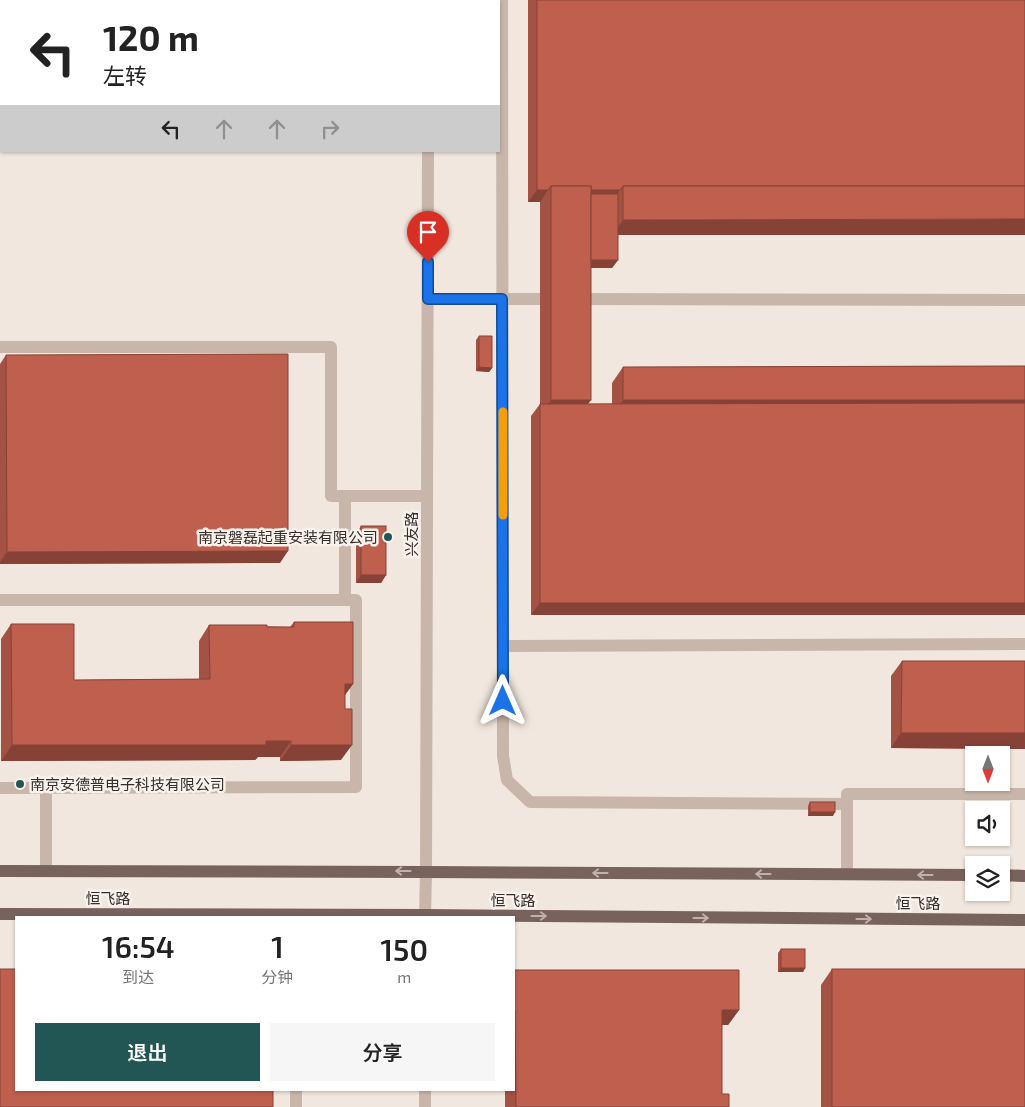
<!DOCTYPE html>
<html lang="zh">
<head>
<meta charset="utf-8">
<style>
	body { margin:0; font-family:"Exo 2","Noto Sans SC",sans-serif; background:#f6f6f6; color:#222; height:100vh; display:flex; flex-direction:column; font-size:19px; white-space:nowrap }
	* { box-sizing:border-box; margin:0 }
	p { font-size:16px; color:#767676 }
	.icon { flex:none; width:28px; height:28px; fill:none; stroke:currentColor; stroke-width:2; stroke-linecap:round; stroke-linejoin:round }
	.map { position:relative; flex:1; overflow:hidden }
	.side { position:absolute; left:15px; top:916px; width:500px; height:175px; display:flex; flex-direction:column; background:#fff; border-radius:0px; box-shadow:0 1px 4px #0004 }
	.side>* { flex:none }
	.top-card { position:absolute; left:0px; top:0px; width:500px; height:152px; box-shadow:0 1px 4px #0004; background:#fff; color:#222; overflow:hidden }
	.needle { width:32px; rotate:180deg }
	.fabs { position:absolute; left:965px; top:746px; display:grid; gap:10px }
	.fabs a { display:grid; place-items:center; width:45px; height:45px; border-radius:0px; background:#fff; box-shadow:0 1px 4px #0004; font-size:25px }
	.pin { position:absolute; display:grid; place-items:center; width:42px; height:42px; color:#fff; margin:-51px -21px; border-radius:50% 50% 50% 0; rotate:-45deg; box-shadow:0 0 5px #0007 }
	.pin .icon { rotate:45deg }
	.me { position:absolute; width:55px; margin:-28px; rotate:0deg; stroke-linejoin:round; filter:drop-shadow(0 0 4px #0008) }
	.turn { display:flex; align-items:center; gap:18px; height:105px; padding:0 20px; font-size:22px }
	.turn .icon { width:65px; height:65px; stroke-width:2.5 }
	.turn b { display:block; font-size:35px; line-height:42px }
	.lanes { display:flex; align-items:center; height:48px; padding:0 20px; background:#0003; justify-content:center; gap:25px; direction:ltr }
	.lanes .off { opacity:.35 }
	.eta { display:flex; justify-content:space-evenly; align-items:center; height:85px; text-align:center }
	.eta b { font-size:30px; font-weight:600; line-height:35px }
	.button { display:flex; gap:10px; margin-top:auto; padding:10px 20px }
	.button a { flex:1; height:58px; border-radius:0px; background:#215655; color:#fff; font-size:20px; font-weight:600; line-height:58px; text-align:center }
	.button a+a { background:#f6f6f6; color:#222 }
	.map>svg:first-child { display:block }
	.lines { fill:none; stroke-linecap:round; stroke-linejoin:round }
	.minor { stroke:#c9b6ab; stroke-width:12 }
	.major { stroke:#78625c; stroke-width:12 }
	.wall { fill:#a45243 }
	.shaded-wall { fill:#864237 }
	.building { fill:#bf5f4e; stroke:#864237 }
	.oneway { stroke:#bfb1ab }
	.route-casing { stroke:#114b97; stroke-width:12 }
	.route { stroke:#1a73e8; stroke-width:9 }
	.slow { stroke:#f59e0b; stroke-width:9 }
	.poi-dot { fill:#215655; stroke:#f9f1eb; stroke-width:2 }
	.labels { text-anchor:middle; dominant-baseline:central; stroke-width:5; stroke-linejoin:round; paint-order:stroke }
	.street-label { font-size:15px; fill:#372d2a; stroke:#f9f1eb }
	.poi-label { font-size:15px; fill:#372d2a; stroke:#f9f1eb; text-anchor:end }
</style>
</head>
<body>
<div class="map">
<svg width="1025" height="1107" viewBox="0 0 1025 1107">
	<rect width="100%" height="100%" fill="#f1e7de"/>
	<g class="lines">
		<g class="minor">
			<path d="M502,0L503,756L507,780L530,802L847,804"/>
			<path d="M429,1V0"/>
			<path d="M428,299H540"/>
			<path d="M580,299L1025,300"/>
			<path d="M0,347H331V496H427"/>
			<path d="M345,496V600"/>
			<path d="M0,600H356V787L0,788"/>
			<path d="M503,646L1025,644"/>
			<path d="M46,788V871"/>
			<path d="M847,874V794H1025"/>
			<path d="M425,918L426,872L428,151"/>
			<path d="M296,1090V1107"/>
			<path d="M425,1090V1107"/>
		</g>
		<g class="major">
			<path d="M0,871L426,872L974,875"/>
			<path d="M1001,875L1025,876"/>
			<path d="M0,914L425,915L1025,920"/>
		</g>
	</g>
	<g class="wall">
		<path d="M528,0H1025L618,235V260L612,268H591L588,404H612V383L623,367L1025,366L531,615V416L540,404V202H528Z"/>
		<path d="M479,336L492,368L489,372L476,371V340Z"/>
		<path d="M6,355L280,563L0,564V364Z"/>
		<path d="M361,526L386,575L381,583H356V534Z"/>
		<path d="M294,622L353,684L345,695L341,760L280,761V757H258L255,760L1,761V639L11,624L74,680L199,679V641L209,625L290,627Z"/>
		<path d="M902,661H1025V749L891,748V676Z"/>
		<path d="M810,802L833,816H808V806Z"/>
		<path d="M781,949L805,968L803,972H778V953Z"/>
		<path d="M832,969L1025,1107H821V985Z"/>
		<path d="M514,970L739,1010L728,1025H722V1094L729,1107H505V1090H514Z"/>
	</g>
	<g class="shaded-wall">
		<path d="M537,190H548L540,202H528Z"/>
		<path d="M551,190H620L612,201Z"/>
		<path d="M1025,219V235H612L623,220Z"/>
		<path d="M586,260H618L612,268H580Z"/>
		<path d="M479,367L492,368L489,372L476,371Z"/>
		<path d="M551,400H591L580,415L540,416Z"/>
		<path d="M623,400H1025V415H612Z"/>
		<path d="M288,551L280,563L0,564V562L7,552Z"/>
		<path d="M361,575H386L381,583H356Z"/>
		<path d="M540,603H1025V615H531Z"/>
		<path d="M345,684H353L342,699Z"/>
		<path d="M901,733H1025V749L891,748Z"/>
		<path d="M266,741H291L280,757H258L255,760L1,761L12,745Z"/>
		<path d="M291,745H352L341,760L280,761Z"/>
		<path d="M810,812H835L833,816H808Z"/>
		<path d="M781,968H805L803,972H778Z"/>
		<path d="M722,1010H739L728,1025H711Z"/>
	</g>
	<g class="building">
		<path d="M537,0H1025V186H623L620,190H591V186H551L548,190H537Z"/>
		<rect x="551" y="186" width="40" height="214"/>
		<path d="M623,186H1025V219L623,220Z"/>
		<rect x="591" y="194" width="27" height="66"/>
		<path d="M479,336H492V368L479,367Z"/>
		<path d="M288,354V551L7,552L6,355Z"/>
		<path d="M1025,366V400H623V367Z"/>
		<path d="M1025,403V603H540V404Z"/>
		<rect x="361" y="526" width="25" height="49"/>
		<path d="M294,622H353V684H345V709H352V745H291V741H266V745H12L11,624H74V680L210,679L209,625H267V627H294Z"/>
		<path d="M902,661H1025V733H901Z"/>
		<rect x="810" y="802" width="25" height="10"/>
		<rect x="781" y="949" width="24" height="19"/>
		<path d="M0,969H16V1090H273V1107H0Z"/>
		<rect x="832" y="969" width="193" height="138"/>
		<path d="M514,970H739V1010H722V1094H729V1107H516L515,1010H514Z"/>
	</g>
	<defs><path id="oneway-shaft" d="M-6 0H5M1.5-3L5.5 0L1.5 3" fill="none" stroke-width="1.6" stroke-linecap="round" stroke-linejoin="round" transform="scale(1.25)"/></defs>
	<g class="oneway">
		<use href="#oneway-shaft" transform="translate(403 871) rotate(-180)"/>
		<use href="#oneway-shaft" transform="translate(600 873) rotate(-180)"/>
		<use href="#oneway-shaft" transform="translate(763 874) rotate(-180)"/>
		<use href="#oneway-shaft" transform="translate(925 875) rotate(-180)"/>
		<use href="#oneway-shaft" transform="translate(539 916)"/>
		<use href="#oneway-shaft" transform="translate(701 918)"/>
		<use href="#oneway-shaft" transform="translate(864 919)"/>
	</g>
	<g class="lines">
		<defs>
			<path id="route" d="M428,262V299H502L503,701"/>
		</defs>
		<use href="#route" class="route-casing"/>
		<use href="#route" class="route"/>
		<path class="slow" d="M503,412V515"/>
	</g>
	<g class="poi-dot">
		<circle cx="388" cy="537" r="5"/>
		<circle cx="20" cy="784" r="5"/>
	</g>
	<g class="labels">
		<g class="street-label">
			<text transform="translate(411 534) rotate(-90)">兴友路</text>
			<text x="108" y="898">恒飞路</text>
			<text x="513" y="900">恒飞路</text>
			<text x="918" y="903">恒飞路</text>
		</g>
		<g class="poi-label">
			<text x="378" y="537">南京磐磊起重安装有限公司</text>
			<text x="30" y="784" text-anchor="start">南京安德普电子科技有限公司</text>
		</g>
	</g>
</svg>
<div class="fabs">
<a><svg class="needle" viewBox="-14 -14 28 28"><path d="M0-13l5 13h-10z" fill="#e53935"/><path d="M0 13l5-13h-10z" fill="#767676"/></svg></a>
<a><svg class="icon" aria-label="sound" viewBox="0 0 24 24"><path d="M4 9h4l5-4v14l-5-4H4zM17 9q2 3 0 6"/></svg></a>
<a><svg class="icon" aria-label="layers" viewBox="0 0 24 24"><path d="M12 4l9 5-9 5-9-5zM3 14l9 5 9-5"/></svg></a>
</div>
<div class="pin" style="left:428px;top:262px;background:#d93025"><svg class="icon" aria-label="arrive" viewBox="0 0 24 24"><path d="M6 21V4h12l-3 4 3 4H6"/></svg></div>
<svg class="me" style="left:503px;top:701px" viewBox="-20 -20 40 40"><path d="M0-17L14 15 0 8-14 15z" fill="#1a73e8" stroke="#fff" stroke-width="4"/></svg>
<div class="top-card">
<div class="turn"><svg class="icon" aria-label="left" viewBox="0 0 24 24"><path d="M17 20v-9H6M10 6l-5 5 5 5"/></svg><div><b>120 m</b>左转</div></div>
<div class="lanes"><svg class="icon" aria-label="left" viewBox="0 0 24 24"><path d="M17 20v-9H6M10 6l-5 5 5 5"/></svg><svg class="icon off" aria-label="ahead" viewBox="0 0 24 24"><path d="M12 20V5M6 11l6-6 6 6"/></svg><svg class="icon off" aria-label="ahead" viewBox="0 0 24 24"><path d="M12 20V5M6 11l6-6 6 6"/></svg><svg class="icon off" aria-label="right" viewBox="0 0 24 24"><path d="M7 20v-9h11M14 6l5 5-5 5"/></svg></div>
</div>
<section class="side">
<div class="eta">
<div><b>16:54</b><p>到达</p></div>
<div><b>1</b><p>分钟</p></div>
<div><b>150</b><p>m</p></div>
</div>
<div class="button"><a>退出</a><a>分享</a></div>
</section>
</div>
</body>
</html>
